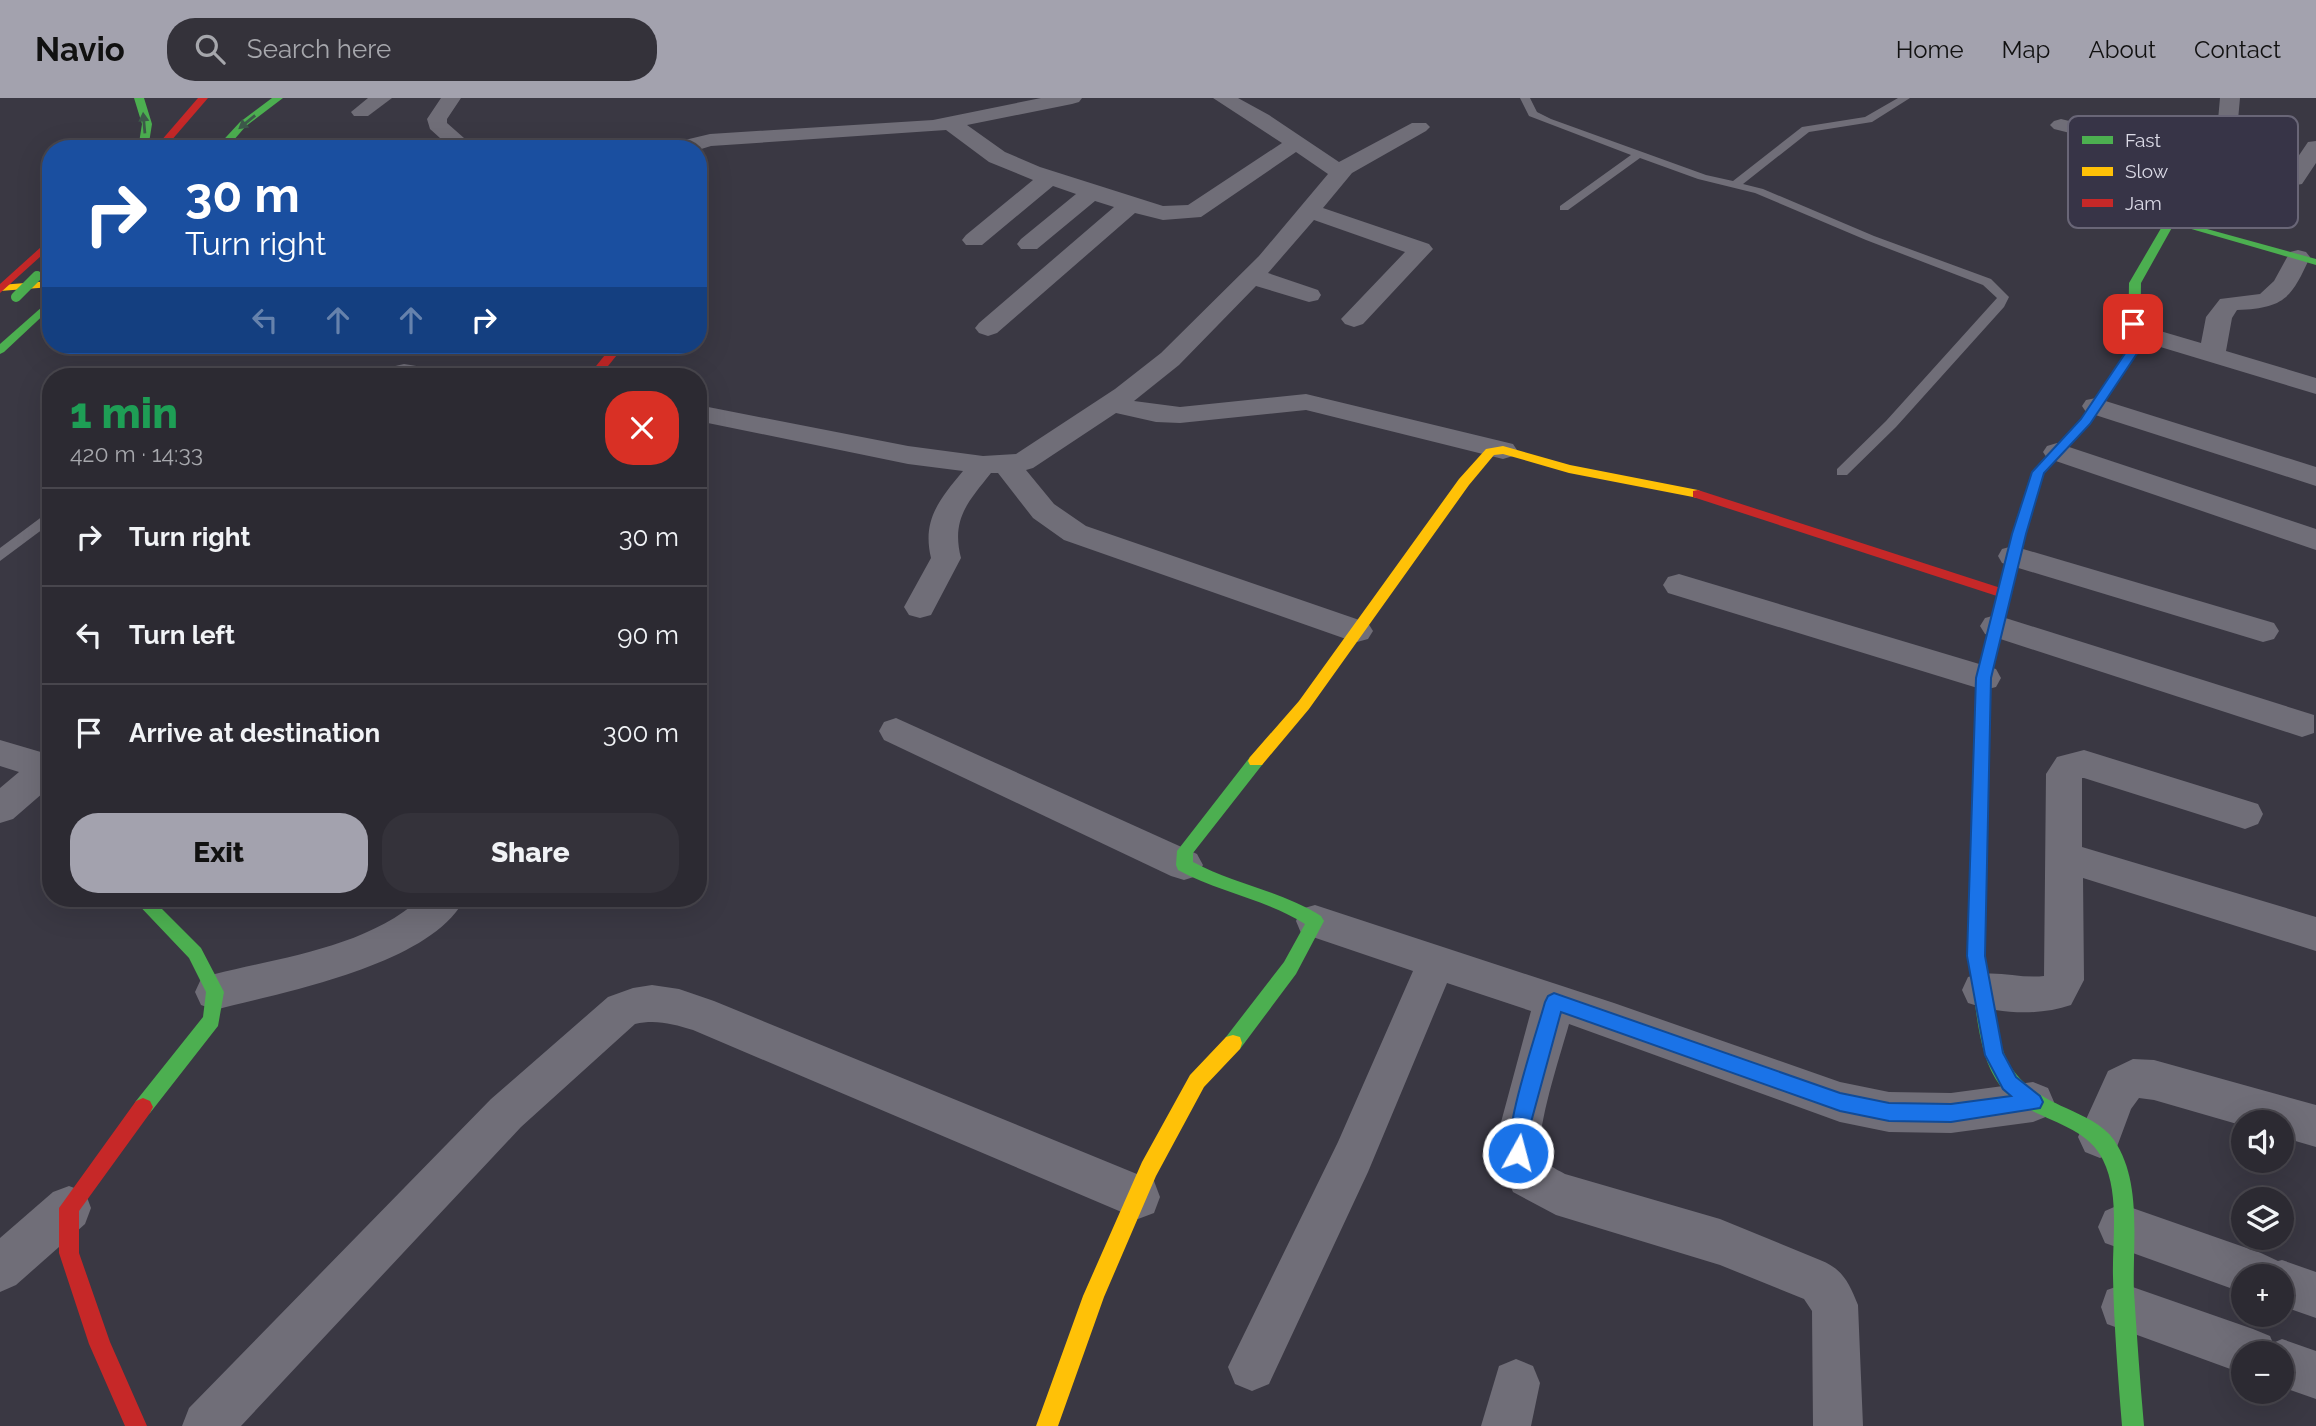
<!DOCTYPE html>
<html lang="en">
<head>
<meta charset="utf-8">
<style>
	body { margin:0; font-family:Raleway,sans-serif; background:#34323a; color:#f1f3f6; height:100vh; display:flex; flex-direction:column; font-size:26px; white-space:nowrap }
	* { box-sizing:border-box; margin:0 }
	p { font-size:23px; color:#a6a7ac }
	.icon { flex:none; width:38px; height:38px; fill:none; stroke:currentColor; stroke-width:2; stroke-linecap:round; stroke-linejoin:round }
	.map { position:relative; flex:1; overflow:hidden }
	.panel { position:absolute; left:42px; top:270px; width:665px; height:539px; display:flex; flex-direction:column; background:#2c2a32; border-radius:28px; box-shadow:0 7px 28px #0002,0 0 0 2px #48464d }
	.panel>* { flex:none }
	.top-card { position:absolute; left:42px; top:42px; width:665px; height:214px; border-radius:28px; box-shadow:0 7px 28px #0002,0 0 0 2px #48464d; background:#1a4fa0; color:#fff; overflow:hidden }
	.controls { position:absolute; left:2231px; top:1012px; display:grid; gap:14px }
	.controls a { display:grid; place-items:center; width:63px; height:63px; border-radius:50%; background:#2c2a32; box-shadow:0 7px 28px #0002,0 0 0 2px #48464d; font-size:35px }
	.pin { position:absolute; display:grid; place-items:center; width:60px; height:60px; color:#fff; margin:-30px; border-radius:14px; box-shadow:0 4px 10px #0006 }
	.me { position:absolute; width:77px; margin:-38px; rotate:7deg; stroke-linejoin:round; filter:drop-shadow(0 0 5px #0008) }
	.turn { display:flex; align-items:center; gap:24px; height:147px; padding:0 28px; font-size:32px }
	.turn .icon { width:91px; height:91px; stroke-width:2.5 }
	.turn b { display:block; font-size:49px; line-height:60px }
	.lanes { display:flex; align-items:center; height:66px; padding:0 28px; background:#0003; justify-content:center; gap:35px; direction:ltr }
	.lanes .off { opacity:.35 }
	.round { display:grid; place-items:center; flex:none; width:74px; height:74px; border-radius:28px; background:#34323a }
	.head { display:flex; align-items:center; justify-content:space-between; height:119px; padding:0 28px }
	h1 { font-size:42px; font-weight:800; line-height:52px; color:#1e9e55 }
	.primary-button { display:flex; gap:14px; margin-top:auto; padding:14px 28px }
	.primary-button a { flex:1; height:80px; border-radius:28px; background:#a3a2ae; color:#111; font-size:28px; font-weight:800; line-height:80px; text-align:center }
	.primary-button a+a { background:#34323a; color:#f1f3f6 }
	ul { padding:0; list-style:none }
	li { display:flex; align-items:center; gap:21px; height:98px; padding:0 28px; border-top:2px solid #48464d }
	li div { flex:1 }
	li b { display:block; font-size:26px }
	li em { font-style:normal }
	header { display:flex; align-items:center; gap:42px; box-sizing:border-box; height:98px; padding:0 35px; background:#a3a2ae; color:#111 }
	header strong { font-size:33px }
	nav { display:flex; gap:38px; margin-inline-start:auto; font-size:24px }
	.search { width:490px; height:63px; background:#34323a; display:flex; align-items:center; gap:18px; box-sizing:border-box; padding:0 24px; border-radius:28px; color:#a6a7ac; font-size:26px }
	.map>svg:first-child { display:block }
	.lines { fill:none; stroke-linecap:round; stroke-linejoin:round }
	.lane { fill:#706e78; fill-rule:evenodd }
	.street { fill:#706e78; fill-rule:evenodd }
	.fast { fill:#4caf50; fill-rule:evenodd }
	.slow { fill:#ffc107; fill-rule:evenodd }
	.jam { fill:#c62828; fill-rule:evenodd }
	.fast-bridge { stroke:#4caf50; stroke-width:10 }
	.oneway { fill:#3d594a }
	.route { fill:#1a73e8; stroke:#114b97; stroke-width:2 }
	.key { fill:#373447; stroke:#696677; stroke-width:2 }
	.key-label { font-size:19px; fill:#dcdbe7 }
</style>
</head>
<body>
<header>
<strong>Navio</strong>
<div class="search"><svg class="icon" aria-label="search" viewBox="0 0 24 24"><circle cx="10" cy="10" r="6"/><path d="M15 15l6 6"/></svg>Search here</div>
<nav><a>Home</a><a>Map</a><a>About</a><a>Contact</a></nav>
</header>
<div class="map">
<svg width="2316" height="1328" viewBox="0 0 2316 1328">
	<rect width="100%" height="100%" fill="#3a3843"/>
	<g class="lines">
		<g class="lane">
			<path d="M1520,0H1530L1537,14L1551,21L1706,77L1733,83L1802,29L1865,19L1898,0H1910L1872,24L1809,34L1743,86L1763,91L1874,138L1991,181L2009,199L2004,209L1896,329L1847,377H1837V371L1886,323L1997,200L1983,187L1866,142L1755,95L1698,81L1640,60L1568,112H1560V108L1631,57L1529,18Z"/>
			<path d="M377,247H390L379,256L373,252Z"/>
			<path d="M51,412V425L0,463V450Z"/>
		</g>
		<g class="street">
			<path d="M368,0H392L368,18H354L351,14Z"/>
			<path d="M441,0H461L447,21V25L464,40L454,51H430L440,40L430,31L427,21Z"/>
			<path d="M1041,0H1082L1079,4L1072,6L967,27L1005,54L1040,69L1163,108L1188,107L1282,45L1213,0H1238L1269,17L1339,64L1412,25H1426L1430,29L1426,33L1352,75L1323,110L1429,146L1433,151L1363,226L1354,229L1345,226L1341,221L1405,154L1314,122L1268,175L1318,192L1321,197L1318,202L1309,204L1256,188L1179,267L1134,303L1180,309L1306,296L1513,346L1517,352L1513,358L1503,361L1306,312L1180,325L1156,324L1116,315L1033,370L1026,372L1054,406L1086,428L1368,525L1373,533L1368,541L1357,544L1346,541L1064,442L1033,420L998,375H991C968,404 951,421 961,460L931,517L920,520L909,517L904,509L931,460C922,422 939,402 963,373L908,366L698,323V307L908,348L983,358L1016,356L1115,291L1161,255L1259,158L1328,76L1296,54L1201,119L1163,122L1135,115L997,235L988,238L979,235L975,230L979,225L1114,109L1095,103L1037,151H1021L1017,146L1021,141L1076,96L1053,88L982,147H966L962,142L966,137L1033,82L989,64L946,32L711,48L698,52L665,51L668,46L710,36L933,22Z"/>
			<path d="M2220,0H2240L2238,22L2226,61L2287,75L2308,44L2316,43V65L2302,86L2286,89L2222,73L2179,127H2163L2159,122L2202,68L2054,31L2050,27L2054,23L2061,21L2206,56L2218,22Z"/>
			<path d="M2298,152L2306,154L2310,159C2291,201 2284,210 2237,212L2232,220L2226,253L2316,280V296L2124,238L2120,233L2124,228L2133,225L2201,245L2206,219L2220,201L2260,196L2274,183L2290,154Z"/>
			<path d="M404,266L441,272L445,278H374L378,272Z"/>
			<path d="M2096,300L2316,369V388L2086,314L2082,308L2086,302Z"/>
			<path d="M2057,345L2316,431V452L2047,360L2043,354L2047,348Z"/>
			<path d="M2013,448L2274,525L2279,533L2274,541L2263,544L2002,465L1998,458L2002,451Z"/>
			<path d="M1679,476L1996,571L2001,580L1996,589L1984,592L1668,495L1663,487L1668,479Z"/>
			<path d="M1996,517L2314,617V635L2302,639L1985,536L1980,528L1985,520Z"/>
			<path d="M896,620L1197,756L1203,767L1197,778L1184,782L1171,778L884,642L879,633L884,624Z"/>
			<path d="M0,642L51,657V688L13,721L0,725V690L19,674L0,668Z"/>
			<path d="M2084,652L2258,706L2263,716L2258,726L2245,731L2084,680H2082V749L2316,819V853L2083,780L2084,882L2071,907C2039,918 2000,916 1968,905L1962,892L1968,879C1993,870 2018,881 2044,878L2046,676L2057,659Z"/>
			<path d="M421,800H465C432,867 283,894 215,912L201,907L195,894L201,881L215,876C283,859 367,849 421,800Z"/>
			<path d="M1315,807L1614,905L1840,984L1889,994L1951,995L2033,984L2048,990L2054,1004L2048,1018L2033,1024L1951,1035L1889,1034L1840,1024L1569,926C1562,952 1535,1033 1541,1055C1544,1066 1556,1071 1565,1076L1720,1121L1820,1162C1843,1171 1849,1185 1858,1207L1863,1328H1813L1812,1213L1804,1201L1720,1167L1556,1117L1513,1094L1496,1055L1500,1028L1531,913L1447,885L1368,1074L1269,1286L1252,1293L1235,1286L1228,1269L1338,1044L1413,873L1301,835L1296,823L1301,811Z"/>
			<path d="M652,887L679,891L714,903L1154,1083L1160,1099L1154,1115L1138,1121L693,932C673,926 656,921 635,926L521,1029L241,1328H182L189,1310L491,1001L608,899L633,890Z"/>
			<path d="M2133,961L2154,962L2316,1007V1049L2282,1039V1024H2244V1028L2154,1002L2139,1000L2131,1011L2115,1054L2100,1060L2085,1054L2078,1039L2108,973Z"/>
			<path d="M69,1088L85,1094L91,1110L85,1126L16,1187L0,1194V1140L53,1094Z"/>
			<path d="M2121,1106L2261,1155L2278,1163L2282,1162L2316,1174V1220L2282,1208V1178H2244V1195L2105,1145L2098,1129L2105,1113Z"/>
			<path d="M2124,1186L2253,1231L2270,1238L2273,1245L2282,1241L2316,1253V1301L2282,1289V1255H2244V1276L2107,1226L2101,1209L2107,1192Z"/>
			<path d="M1516,1261L1533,1268L1540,1285L1531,1328H1481L1499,1268Z"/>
		</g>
		<g class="fast">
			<path d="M134,0H144L152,26L148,51H138L142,26Z"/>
			<path d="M272,0H283L246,28L226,51H215L240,24Z"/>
			<path d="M2167,120L2316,161V167L2174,126L2141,185L2140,251L2090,326L2044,375L2026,436L1991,580V599L1983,605L1978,603L1975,599L1977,580L2012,436L2032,374L2082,320L2128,251L2129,185Z"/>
			<path d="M51,201V210L4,254L0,256V246Z"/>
			<path d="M1256,657L1262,659L1264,663L1262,667L1193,755V764C1234,786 1281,793 1321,818L1324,823L1296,876L1240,951L1233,953L1226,951L1224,945L1226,939L1284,864L1305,826C1265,801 1218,794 1178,772L1176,767L1177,753L1250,659Z"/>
			<path d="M132,800H151L201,850L224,894L218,928L150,1015L143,1018L136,1015L133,1009L136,1003L203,919L206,894L189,860Z"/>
			<path d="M1981,879L1987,881L1990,887C2001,952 1999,980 2066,1010C2083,1018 2103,1026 2114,1042C2143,1085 2132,1146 2134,1194C2137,1239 2140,1284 2144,1328H2122C2118,1278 2114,1228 2113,1179C2112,1143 2120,1096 2103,1062C2084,1022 2027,1023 2001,989C1979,960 1978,921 1972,887L1975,881Z"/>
		</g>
		<g class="slow">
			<path d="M51,183V189L0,193V187Z"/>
			<path d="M1503,348L1570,367L1698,392L1705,396L1698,400L1569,375L1503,356L1494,357L1469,387L1309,611L1262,667H1250L1248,663L1250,659L1299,603L1459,381L1486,351Z"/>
			<path d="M1233,937L1240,939L1242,945L1240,951L1204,989L1156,1078L1104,1199L1058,1328H1036L1083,1198L1142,1064L1190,977L1226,939Z"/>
		</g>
		<g class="jam">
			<path d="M198,0H208L164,51H154Z"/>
			<path d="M51,140V149L0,195V186Z"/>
			<path d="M613,247H625L600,278H588Z"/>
			<path d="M1698,392L2010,493L2012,496L2010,499H2000L1693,399V393Z"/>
			<path d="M1983,593L1991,599L1985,858L1990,887L1987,893L1981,895L1975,893L1967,858L1975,599Z"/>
			<path d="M143,1000L150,1003L153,1009L150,1015L79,1113V1155L110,1244L147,1328H125L89,1246L59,1155V1110L136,1003Z"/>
		</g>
		<path class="fast-bridge" d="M16,199L37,178"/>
	</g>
	<defs><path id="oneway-solid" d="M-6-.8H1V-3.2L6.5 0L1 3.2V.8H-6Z" transform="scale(1.75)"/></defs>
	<g class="oneway">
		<use href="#oneway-solid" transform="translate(247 24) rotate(141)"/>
		<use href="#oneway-solid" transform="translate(144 25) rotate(-95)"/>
	</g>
	<path class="route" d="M2133,223L2139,226L2140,251L2090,326L2044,375L2026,436L1991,580L1985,858L2003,955L2016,979L2040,998L2043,1004L2040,1010L1951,1024L1889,1023L1840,1013L1561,914L1530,1028L1525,1062L1518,1065L1511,1062C1501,1037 1537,934 1545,904L1548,898L1554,895L1840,995L1889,1005L1951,1006L2011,998L2003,991L1985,957L1967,858L1976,580L2012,436L2032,374L2081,321L2128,251L2127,226Z"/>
	<rect x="2068" y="18" width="230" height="112" rx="10" class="key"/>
	<rect x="2082" y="38" width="31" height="8" fill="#4caf50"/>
	<rect x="2082" y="69" width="31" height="9" fill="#ffc107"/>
	<rect x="2082" y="101" width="31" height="8" fill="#c62828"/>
	<g class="key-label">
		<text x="2125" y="49">Fast</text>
		<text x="2125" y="80">Slow</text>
		<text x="2125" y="112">Jam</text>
	</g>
</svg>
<div class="controls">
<a><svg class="icon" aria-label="sound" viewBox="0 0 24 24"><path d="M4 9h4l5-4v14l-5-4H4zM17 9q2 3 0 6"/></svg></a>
<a><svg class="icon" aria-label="layers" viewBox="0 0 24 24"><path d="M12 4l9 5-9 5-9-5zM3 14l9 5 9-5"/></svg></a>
<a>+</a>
<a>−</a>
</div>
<div class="pin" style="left:2133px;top:226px;background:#d93025"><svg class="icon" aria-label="arrive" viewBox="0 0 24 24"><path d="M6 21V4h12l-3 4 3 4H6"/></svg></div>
<svg class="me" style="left:1518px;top:1055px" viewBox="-20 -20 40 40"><circle r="17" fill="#1a73e8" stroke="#fff" stroke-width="3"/><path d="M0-11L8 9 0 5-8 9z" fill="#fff"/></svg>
<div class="top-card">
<div class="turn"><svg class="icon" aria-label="right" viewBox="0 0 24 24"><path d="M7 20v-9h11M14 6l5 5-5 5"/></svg><div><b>30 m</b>Turn right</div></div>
<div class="lanes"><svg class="icon off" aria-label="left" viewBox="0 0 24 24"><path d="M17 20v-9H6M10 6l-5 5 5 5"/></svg><svg class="icon off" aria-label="ahead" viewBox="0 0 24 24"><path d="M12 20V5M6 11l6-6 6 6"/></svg><svg class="icon off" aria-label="ahead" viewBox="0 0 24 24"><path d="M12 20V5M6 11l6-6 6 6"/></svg><svg class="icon" aria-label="right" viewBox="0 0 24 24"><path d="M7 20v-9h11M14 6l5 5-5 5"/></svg></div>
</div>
<section class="panel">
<div class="head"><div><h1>1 min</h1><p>420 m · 14:33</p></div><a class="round" style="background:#d93025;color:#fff"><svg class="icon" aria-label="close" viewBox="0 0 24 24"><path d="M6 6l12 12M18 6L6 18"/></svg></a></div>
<ul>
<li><svg class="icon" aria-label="right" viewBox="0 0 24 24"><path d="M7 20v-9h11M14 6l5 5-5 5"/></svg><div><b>Turn right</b></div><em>30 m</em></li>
<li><svg class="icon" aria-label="left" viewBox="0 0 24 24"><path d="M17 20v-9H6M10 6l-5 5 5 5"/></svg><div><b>Turn left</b></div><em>90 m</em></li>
<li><svg class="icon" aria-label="arrive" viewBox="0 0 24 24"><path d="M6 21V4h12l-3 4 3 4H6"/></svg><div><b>Arrive at destination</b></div><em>300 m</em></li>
</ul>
<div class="primary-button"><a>Exit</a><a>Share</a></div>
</section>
</div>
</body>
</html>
